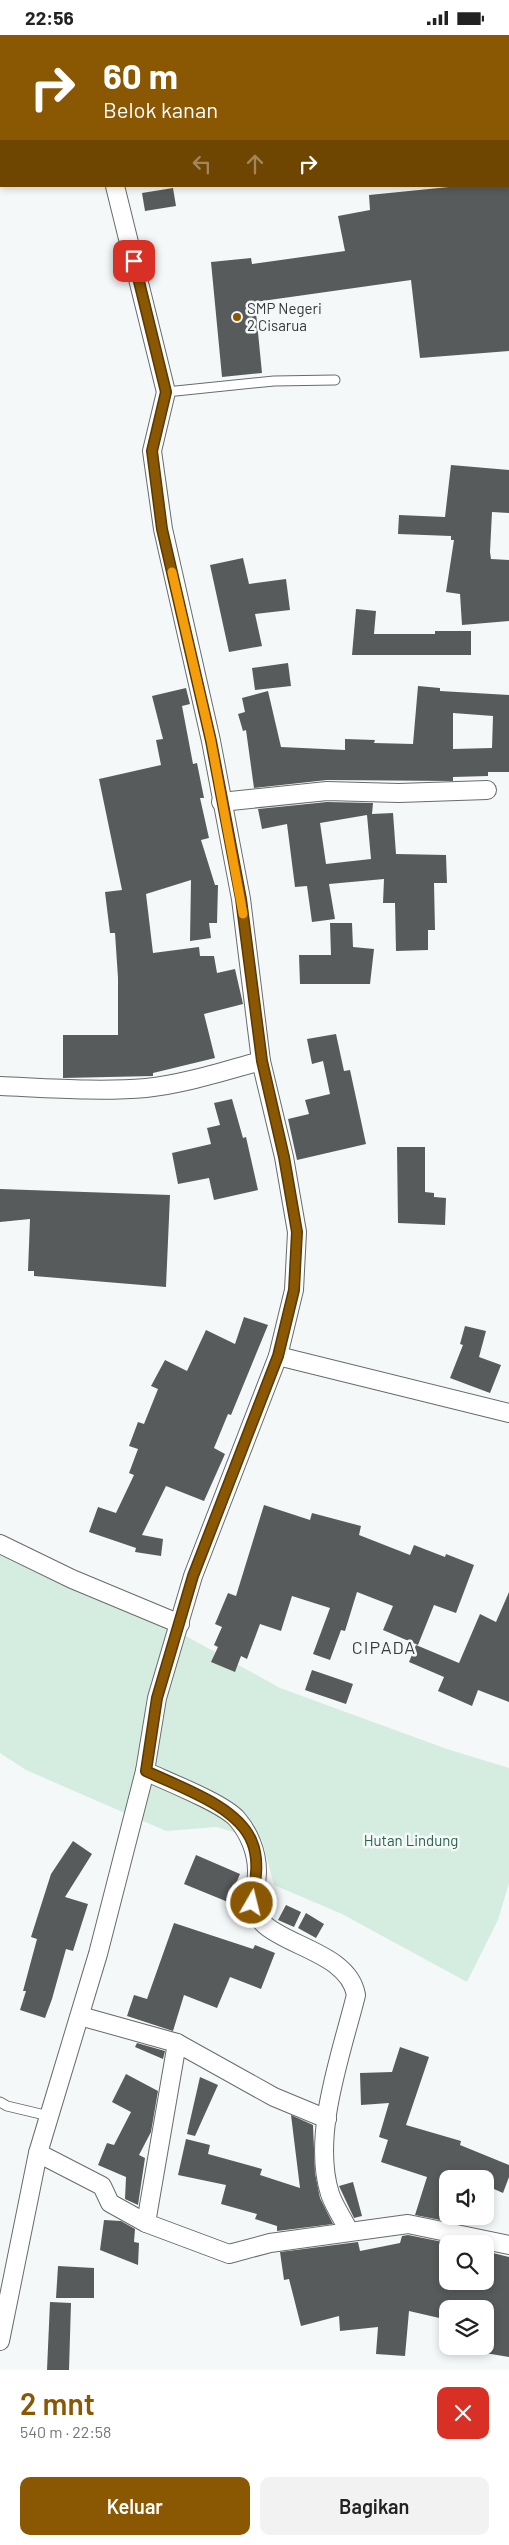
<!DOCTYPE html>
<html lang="id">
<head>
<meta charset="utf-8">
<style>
	body { margin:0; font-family:Barlow,sans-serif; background:#f2f2f2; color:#222; height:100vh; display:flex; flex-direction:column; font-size:19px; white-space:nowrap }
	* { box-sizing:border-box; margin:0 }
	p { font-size:16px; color:#767676 }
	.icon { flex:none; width:28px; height:28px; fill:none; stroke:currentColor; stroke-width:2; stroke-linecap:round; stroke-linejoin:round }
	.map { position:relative; height:2335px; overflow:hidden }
	.sheet { display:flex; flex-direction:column; background:#fff; flex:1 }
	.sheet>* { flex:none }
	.top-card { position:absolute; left:0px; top:0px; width:510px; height:152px; box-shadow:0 2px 8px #0003; background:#8a5702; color:#fff; overflow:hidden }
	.tools { position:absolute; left:439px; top:2135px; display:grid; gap:10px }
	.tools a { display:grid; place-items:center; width:55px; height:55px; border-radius:10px; background:#fff; box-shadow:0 2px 8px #0003; font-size:25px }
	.pin { position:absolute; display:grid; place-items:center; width:42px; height:42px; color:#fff; margin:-21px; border-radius:10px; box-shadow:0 2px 8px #0006 }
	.me { position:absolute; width:55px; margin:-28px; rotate:8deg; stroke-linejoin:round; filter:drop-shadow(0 0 4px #0008) }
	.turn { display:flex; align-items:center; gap:18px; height:105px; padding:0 20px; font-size:22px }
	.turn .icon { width:65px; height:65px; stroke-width:2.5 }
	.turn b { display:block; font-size:35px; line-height:42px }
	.lanes { display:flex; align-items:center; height:48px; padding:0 20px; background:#0003; justify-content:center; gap:25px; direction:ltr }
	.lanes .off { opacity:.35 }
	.round { display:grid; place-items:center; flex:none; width:52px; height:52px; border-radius:10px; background:#f2f2f2 }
	.headline { display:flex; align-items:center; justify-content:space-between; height:85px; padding:0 20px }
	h1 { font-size:30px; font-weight:600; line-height:38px; color:#8a5702 }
	.cta { display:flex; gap:10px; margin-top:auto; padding:10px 20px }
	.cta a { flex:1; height:58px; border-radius:10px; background:#8a5702; color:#fff; font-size:20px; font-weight:600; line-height:58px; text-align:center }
	.cta a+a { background:#f2f2f2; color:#222 }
	.status { display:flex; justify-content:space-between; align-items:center; height:35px; padding:0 25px; background:#fff; direction:ltr }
	.status svg { height:14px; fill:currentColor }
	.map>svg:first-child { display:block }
	.green { fill:#d4ede0 }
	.building { fill:#585b5b; fill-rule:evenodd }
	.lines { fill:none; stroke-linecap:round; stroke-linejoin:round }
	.lane-casing { stroke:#686b6c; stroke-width:11 }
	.street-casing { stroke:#686b6c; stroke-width:20 }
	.lane { stroke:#fff; stroke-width:9 }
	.street { stroke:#fff; stroke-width:18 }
	.route-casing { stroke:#5a3901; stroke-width:12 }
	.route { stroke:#8a5702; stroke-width:9 }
	.slow { stroke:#f59e0b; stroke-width:9 }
	.poi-dot { fill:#8a5702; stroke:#f4f8f9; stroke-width:2 }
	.labels { text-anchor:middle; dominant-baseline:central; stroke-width:5; stroke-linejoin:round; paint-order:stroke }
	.poi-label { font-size:15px; fill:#363838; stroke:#f4f8f9; text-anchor:start }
	.park-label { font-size:15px; fill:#29644c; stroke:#f4f8f9 }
	.quarter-label { font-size:18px; letter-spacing:1px; fill:#393c3d; stroke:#f4f8f9 }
</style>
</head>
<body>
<div class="status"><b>22:56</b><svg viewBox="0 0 49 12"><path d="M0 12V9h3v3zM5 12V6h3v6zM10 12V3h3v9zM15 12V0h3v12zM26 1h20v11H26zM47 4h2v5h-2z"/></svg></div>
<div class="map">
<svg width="509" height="2335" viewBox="0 0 509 2335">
	<rect width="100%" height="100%" fill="#f4f8f9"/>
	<path class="green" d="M0,1498L280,1653L447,1714L509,1733V1848L498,1885L467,1947L342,1879L274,1850L262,1805L216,1792L166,1796L26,1735L0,1718Z"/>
	<g class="building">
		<path d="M459,151H509V316L420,323L411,245L255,267L262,338L222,342L211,227L251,223L252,229L345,216L338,181L370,175L369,160Z"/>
		<path d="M173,153L176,171L145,176L142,158Z"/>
		<path d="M451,430L509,435V478L492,477L490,517L491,524L509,525V586L462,590L460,559L446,557L454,505H451V501L398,499L399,480L445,482Z"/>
		<path d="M243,523L249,549L286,544L290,575L255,579L262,611L229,617L210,530Z"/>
		<path d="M356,574L376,576L374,599H435V596H471V620H352Z"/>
		<path d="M288,628L291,651L255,655L252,633Z"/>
		<path d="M418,651L440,653V656L509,660V737H488V741L453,742V746L327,745L254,753L246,695L243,696L238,679L245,677L242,663L268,656L281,712L345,715V704L375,705L374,708L413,709ZM453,678L493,681L492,713L453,714Z"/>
		<path d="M186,653L190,669L182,671L193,729L197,728L204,763H200L209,803L201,805L215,850H218L217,888H209L211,903L190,906L191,845L146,859L153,918L199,912L200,921H214L217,938L235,934L243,969L204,979L215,1023L153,1038V1041L63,1043V1000H118V943L115,898H110L105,857L122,855L99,744L161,730L156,705L163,704L152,661Z"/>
		<path d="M327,767L373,768L372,779L393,778L396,819L446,820L447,848H434L435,895H428V915L396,916L395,868H383L384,844L329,849L335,884L312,887L307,851L295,852L287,789L262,794L258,774ZM367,780L371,824L326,829L320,788Z"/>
		<path d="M330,888H352L353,912L374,914L370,949H300L299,920H331Z"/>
		<path d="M336,999L344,1036L350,1035L366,1109L297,1125L288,1084L309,1079L305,1065L330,1059L323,1026L312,1029L307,1004Z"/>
		<path d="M232,1064L243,1103L246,1102L258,1155L214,1165L209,1143L178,1149L172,1118L211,1109L207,1093L220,1090L214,1068Z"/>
		<path d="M397,1112H425V1157L434,1158V1162L446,1163L445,1190L398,1188Z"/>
		<path d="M0,1154L170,1160L166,1252L34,1241V1236H28L30,1184L0,1187Z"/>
		<path d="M244,1282L268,1290L231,1380L228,1379L214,1413L225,1419L204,1466L166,1451L142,1500L163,1504L161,1521L135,1517L136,1513L89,1497L98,1472L116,1478L134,1440L129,1438L138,1414L129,1411L138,1387L144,1389L158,1354L151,1351L165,1325L187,1336L206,1295L235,1309Z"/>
		<path d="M465,1291L486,1296L479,1322L501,1330L490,1358L450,1343L463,1310L460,1309Z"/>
		<path d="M264,1470L310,1485L312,1478L361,1491L359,1500L410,1520L414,1510L445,1522L446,1519L474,1530L456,1578L434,1570L418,1610L383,1595L393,1571L357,1557L345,1596L341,1595L330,1625L313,1619L330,1573L292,1561L281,1596L260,1589L247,1624L241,1621L235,1637L211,1627L218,1612L214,1610L222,1592L215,1589L228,1558L236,1561Z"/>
		<path d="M509,1557V1667L478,1655L472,1671L438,1656L444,1642L409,1627L416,1610L459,1628L480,1579L496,1587Z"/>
		<path d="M312,1635L353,1649L346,1669L305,1655Z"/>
		<path d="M73,1806L92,1819L65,1862L88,1869L73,1916L66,1914L52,1964L45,1983L20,1975L26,1956H23L37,1904L31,1902L51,1839Z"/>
		<path d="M196,1820L240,1839L228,1867L184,1849Z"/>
		<path d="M286,1870L301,1877L294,1892L278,1885Z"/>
		<path d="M306,1878L324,1889L316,1903L298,1893Z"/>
		<path d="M174,1888L253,1914L255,1910L275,1918L261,1954L230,1942L217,1973L184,1960L173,1996L127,1981L134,1960L147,1964Z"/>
		<path d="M137,2008L165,2016L163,2024L135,2012Z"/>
		<path d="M400,2012L429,2022L406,2090L461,2106L460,2110L509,2130V2142L503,2158L485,2150V2144H469L448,2135V2161L440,2185L415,2180L427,2142L381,2127L388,2105L379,2102L389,2068L361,2070L360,2038L392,2037Z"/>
		<path d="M126,2039L158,2056L151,2097L139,2120L145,2123L138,2170L125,2164L126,2142L98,2130L107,2108L114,2110L131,2077L112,2067Z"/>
		<path d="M200,2042L218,2050L195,2101L187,2099Z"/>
		<path d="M291,2080L313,2090L315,2138L320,2163L333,2189L277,2196V2191L255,2184L257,2179L221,2169L226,2150L178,2140L186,2104L210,2110L208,2119L262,2134L260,2140L300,2153Z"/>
		<path d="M353,2147L362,2181L354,2183L339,2151Z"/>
		<path d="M104,2185L121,2186L135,2194L134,2207L139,2208L138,2230L100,2215Z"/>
		<path d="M408,2200L448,2208V2246H485V2216L509,2222V2322L485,2318V2274H448V2285L409,2276L405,2321L376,2319L378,2292L340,2296L339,2281L301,2291L289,2244L284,2245L280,2217L358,2207L360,2216L400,2208L402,2201Z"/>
		<path d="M58,2231L94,2233V2263H56Z"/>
		<path d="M50,2267L71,2268L69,2335H47Z"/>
	</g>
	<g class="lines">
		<defs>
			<g id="lane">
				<path d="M166,357L274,346L335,345"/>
				<path d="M0,2067L7,2071L49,2081"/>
			</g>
			<g id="street">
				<path d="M79,0L80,1"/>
				<path d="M221,767L327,756L399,758L487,755"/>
				<path d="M0,1051C47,1053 100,1057 146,1053C185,1049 224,1036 261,1026"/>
				<path d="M278,1321L509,1378"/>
				<path d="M0,1509L72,1544L180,1589"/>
				<path d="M145,1736C166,1746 223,1768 237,1784C249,1798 257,1817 257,1836C257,1855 247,1874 265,1890C290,1912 349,1920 356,1960C342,2017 311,2100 330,2159C334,2171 343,2184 349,2196"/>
				<path d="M80,1981L177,2008L274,2062L327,2084"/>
				<path d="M38,2118L102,2151L110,2168L146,2188L229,2219L270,2208L408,2189L509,2210"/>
				<path d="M146,2188L177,2008"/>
				<path d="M0,2306L38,2118L98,1919L145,1736L157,1663L193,1541L278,1321L294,1255L297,1197L284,1122L261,1026L241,864L211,706L163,494L152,416L166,357L115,151"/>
			</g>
		</defs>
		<use href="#lane" class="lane-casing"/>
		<use href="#street" class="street-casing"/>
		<use href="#lane" class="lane"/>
		<use href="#street" class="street"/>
	</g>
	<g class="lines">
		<defs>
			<path id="route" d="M134,226L166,357L152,416L162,494L211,706L241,864L262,1026L284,1122L297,1197L294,1255L278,1321L193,1541L157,1663L146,1736C179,1752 238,1771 252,1807C260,1826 255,1849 252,1868"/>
		</defs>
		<use href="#route" class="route-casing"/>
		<use href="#route" class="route"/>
		<path class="slow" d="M172,537L211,706L243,879"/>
	</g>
	<circle class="poi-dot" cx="237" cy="282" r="5"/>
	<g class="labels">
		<g class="poi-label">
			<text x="247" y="273">SMP Negeri<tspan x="247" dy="17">2 Cisarua</tspan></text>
		</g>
		<g class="park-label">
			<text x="411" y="1805">Hutan Lindung</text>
		</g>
		<g class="quarter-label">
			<text x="384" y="1612">CIPADA</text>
		</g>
	</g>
</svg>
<div class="tools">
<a><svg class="icon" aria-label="sound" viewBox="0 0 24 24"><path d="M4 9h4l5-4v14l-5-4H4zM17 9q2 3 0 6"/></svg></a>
<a><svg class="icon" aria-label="search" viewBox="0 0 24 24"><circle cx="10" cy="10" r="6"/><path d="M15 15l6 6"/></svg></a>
<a><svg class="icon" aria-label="layers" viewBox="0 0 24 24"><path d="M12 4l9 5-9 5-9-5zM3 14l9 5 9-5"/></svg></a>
</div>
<div class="pin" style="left:134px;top:226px;background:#d93025"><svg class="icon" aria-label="arrive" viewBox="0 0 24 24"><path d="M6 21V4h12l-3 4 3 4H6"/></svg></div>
<svg class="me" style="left:252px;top:1868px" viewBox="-20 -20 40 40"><circle r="17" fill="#8a5702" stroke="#fff" stroke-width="3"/><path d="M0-11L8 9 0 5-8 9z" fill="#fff"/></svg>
<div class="top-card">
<div class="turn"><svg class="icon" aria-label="right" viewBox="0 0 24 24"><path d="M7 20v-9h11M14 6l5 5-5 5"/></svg><div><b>60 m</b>Belok kanan</div></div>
<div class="lanes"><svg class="icon off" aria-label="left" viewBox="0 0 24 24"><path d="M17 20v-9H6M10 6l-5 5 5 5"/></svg><svg class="icon off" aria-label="ahead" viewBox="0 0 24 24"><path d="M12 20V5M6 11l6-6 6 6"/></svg><svg class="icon" aria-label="right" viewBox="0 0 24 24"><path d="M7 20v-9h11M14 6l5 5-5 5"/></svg></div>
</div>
</div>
<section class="sheet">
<div class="headline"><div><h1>2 mnt</h1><p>540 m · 22:58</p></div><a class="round" style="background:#d93025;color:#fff"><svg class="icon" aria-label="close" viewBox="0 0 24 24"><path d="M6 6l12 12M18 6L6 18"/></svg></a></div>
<div class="cta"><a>Keluar</a><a>Bagikan</a></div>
</section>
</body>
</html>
